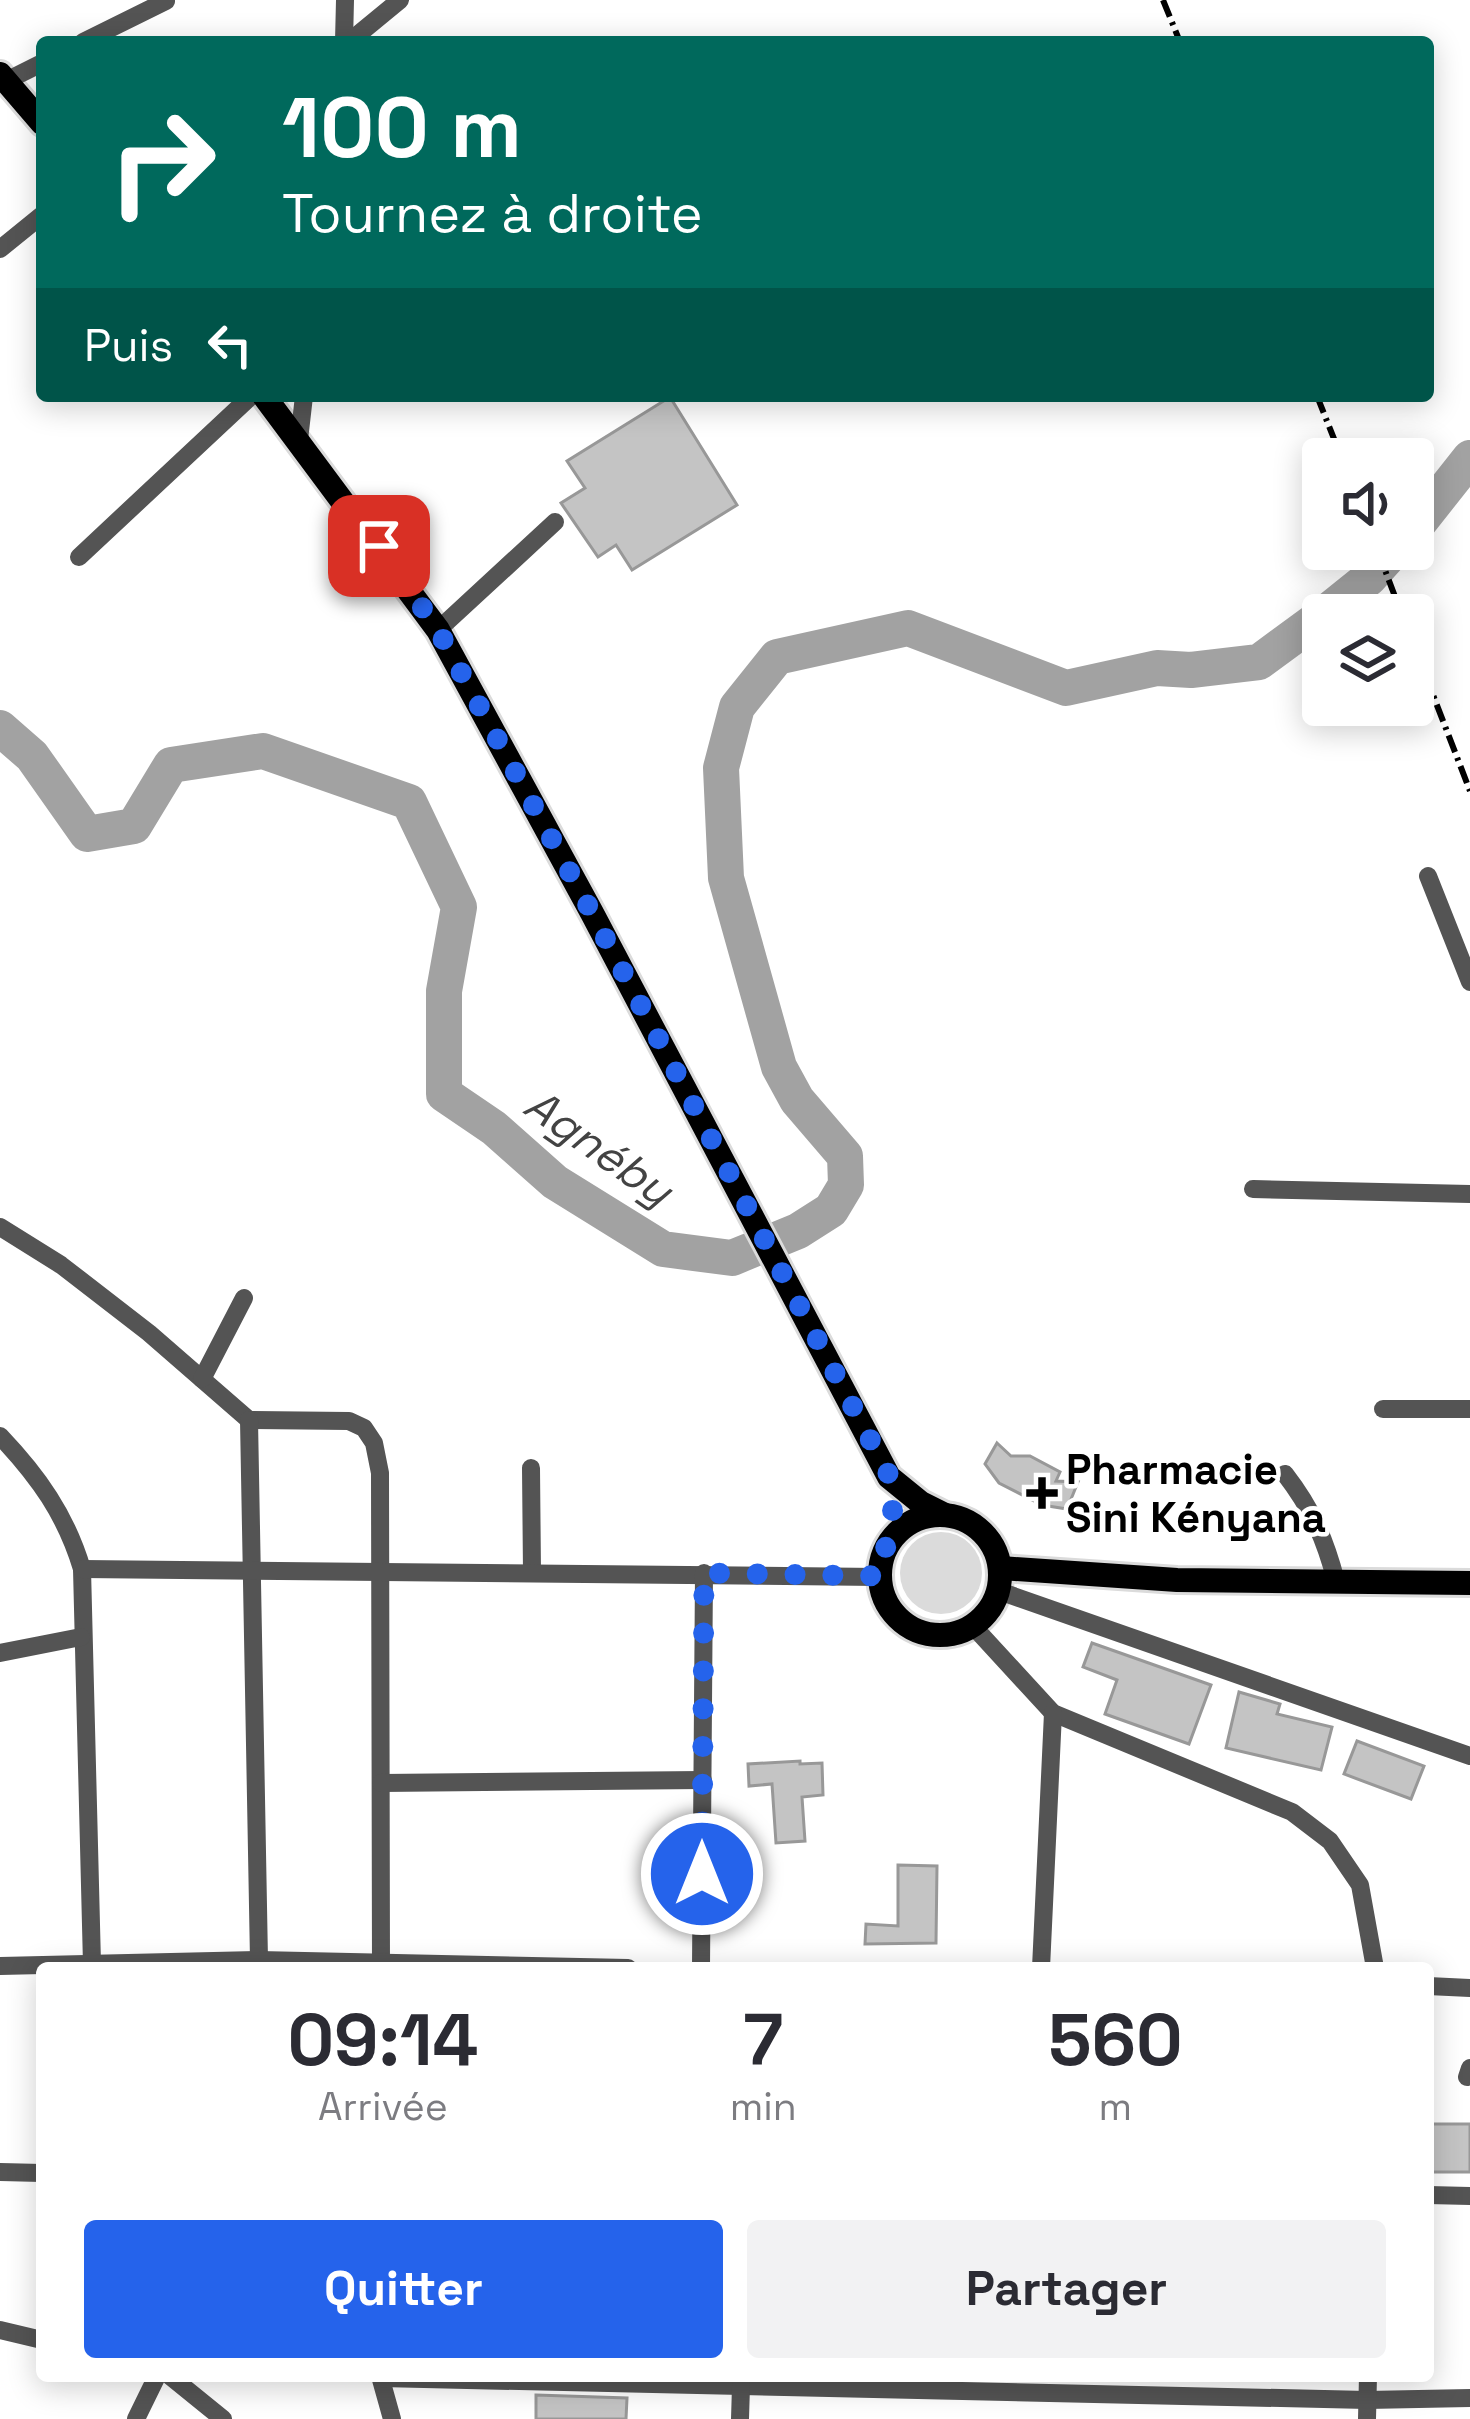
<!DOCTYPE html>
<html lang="fr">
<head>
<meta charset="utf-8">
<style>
	body { margin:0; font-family:"Space Grotesk",sans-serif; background:#f2f2f3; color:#2b2b33; height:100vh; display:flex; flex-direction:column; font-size:45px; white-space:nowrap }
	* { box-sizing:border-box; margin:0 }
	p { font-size:39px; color:#7c7c81 }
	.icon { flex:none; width:66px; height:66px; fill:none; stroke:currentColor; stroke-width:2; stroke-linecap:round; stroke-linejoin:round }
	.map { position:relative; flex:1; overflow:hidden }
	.sheet { position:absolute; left:36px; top:1962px; width:1398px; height:420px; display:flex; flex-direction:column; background:#fff; border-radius:12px; box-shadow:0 6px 30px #0003 }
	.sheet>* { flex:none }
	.banner { position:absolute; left:36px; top:36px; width:1398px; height:366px; border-radius:12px; box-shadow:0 6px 30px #0003; background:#00695c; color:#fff; overflow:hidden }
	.fabs { position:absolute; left:1302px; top:438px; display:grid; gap:24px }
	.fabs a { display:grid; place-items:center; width:132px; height:132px; border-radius:12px; background:#fff; box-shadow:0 6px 30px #0003; font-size:60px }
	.pin { position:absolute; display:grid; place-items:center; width:102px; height:102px; color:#fff; margin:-51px; border-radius:24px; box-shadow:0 6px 18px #0006 }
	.me { position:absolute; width:132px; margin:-66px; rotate:0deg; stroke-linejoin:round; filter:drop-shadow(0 0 9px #0008) }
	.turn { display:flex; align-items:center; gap:42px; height:252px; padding:0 48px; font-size:54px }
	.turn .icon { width:156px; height:156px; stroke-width:2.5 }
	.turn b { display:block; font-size:84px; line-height:102px }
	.then { display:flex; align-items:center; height:114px; padding:0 48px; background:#0003; gap:24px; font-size:45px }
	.eta { display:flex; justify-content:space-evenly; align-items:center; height:204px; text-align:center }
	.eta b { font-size:72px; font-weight:700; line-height:84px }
	.action { display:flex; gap:24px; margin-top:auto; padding:24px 48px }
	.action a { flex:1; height:138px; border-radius:12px; background:#2563eb; color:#fff; font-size:48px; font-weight:700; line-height:138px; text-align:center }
	.action a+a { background:#f2f2f3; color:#2b2b33 }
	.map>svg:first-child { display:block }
	.green { fill:#dbdbdb }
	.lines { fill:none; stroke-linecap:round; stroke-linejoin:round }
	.river { stroke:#a2a2a2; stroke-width:36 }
	.building { fill:#c4c4c4; stroke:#989898; stroke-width:3 }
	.major-casing { stroke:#dbdbdb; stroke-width:30 }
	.minor { stroke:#545454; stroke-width:18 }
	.major { stroke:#000; stroke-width:24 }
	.rail { stroke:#000; stroke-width:6; stroke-dasharray:18 6 3 6; stroke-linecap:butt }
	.route { stroke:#2563eb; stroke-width:21; stroke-dasharray:0 37.8 }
	.poi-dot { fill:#000; stroke:#fff; stroke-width:4.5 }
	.labels { text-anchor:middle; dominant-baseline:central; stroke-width:9; stroke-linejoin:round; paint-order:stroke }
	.poi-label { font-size:42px; font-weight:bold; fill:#000; stroke:#fff; text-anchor:start }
	.water-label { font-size:45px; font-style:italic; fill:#434343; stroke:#fff }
</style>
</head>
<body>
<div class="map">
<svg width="1470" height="2419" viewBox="0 0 1470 2419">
	<rect width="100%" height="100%" fill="#fff"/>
	<circle class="green" cx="941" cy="1573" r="41"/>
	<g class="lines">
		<g class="river">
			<path d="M1413,530L1470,458"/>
			<path d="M1323,615L1369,578L1395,549"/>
			<path d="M0,728L32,756L87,834L134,826L171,765L263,751L409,802L459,907L444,991V1094L494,1128L555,1182L663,1249L732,1258L798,1231L831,1210L846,1185L845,1156L797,1100L779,1067L726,878L721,768L737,707L777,657L908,628L1066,688L1157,668L1191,670L1259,662L1323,615"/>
		</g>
	</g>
	<g class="building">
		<path d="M670,397L737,505L632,570L616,545L598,557L561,503L585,488L567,461Z"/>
		<path d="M997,1443L1011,1456H1030L1060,1472L1056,1481L1078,1482L1067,1509L1042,1505L999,1483L985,1464Z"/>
		<path d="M1092,1643L1211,1685L1189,1744L1105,1714L1117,1680L1083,1667Z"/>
		<path d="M1239,1692L1280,1704L1277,1714L1332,1727L1321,1770L1226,1748Z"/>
		<path d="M1357,1741L1424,1766L1411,1799L1344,1774Z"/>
		<path d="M800,1761V1764L822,1763L823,1795L802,1797L805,1841L776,1843L772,1784L749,1786L748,1764Z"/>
		<path d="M898,1865L937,1866L936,1943L865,1944L866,1924L898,1926Z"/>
		<rect x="1428" y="2124" width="42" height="48"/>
		<path d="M536,2395L627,2398L626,2419H536Z"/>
	</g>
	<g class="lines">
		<defs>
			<g id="major">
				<path d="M0,74L42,123"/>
				<path d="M264,396L438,630L592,913L889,1477L921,1503L945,1515"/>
				<circle cx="940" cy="1575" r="60"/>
				<path d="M1001,1568L1177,1580L1470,1583"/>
			</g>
		</defs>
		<use href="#major" class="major-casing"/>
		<g class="minor">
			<path d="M83,42L166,1"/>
			<path d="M344,42L345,0"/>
			<path d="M349,42L400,0"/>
			<path d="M6,81L42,63"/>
			<path d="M0,249L42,215"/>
			<path d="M299,440L304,396"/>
			<path d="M79,557L251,396"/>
			<path d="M438,630L555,522"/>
			<path d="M1428,876L1470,982"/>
			<path d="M1253,1189L1470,1194"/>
			<path d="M0,1227L61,1265L149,1333L249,1420L349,1421L364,1428L374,1443L380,1473L381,1968"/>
			<path d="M202,1379L244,1298"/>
			<path d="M1383,1409H1470"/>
			<path d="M249,1420L259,1960"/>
			<path d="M0,1436C38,1476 66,1515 82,1569L92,1964"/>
			<path d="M531,1468L532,1572"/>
			<path d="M1285,1474C1312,1509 1325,1539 1336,1581"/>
			<path d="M82,1569L879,1577"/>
			<path d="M999,1591L1470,1756"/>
			<path d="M973,1626L1053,1713L1292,1812L1330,1841L1360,1885L1375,1968"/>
			<path d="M0,1653L81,1637"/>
			<path d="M381,1783L703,1780"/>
			<path d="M0,1966L259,1960L628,1968"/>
			<path d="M701,1968L704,1573"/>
			<path d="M1041,1968L1053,1713"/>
			<path d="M1428,1986L1470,1988"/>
			<path d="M1467,2077L1470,2068"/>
			<path d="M0,2172L42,2173"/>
			<path d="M1428,2195L1470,2196"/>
			<path d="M0,2330L42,2340"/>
			<path d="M170,2376L223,2419"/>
			<path d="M380,2376L392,2419"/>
			<path d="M381,2378L1367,2400L1470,2398"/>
			<path d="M136,2419L157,2376"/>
			<path d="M740,2419L741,2386"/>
			<path d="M1367,2419L1368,2376"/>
		</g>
		<use href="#major" class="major"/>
		<g class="rail">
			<path d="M1163,0L1180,42"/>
			<path d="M1317,396L1342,459"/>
			<path d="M1377,549L1402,615"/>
			<path d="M1413,643L1470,791"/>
		</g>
	</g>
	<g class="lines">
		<path class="route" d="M379,546L438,630L592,913L890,1477L893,1516L879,1576L704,1573L702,1874"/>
	</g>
	<path class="poi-dot" d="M1036 1475h12v12h12v12h-12v12h-12v-12h-12v-12h12z"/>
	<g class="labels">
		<g class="poi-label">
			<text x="1066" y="1469">Pharmacie<tspan x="1066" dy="48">Sini Kényana</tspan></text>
		</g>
		<g class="water-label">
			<text transform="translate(599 1147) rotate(35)">Agnéby</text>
		</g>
	</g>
</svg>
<div class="fabs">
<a><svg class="icon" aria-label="sound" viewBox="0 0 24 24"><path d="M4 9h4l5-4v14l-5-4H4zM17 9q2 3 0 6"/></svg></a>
<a><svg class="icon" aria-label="layers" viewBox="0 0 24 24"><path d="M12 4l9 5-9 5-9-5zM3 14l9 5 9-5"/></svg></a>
</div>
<div class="pin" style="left:379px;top:546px;background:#d93025"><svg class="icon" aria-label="arrive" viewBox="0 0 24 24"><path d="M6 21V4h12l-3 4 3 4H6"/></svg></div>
<svg class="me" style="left:702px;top:1874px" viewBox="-20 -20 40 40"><circle r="17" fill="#2563eb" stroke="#fff" stroke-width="3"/><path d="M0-11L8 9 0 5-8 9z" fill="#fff"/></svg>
<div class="banner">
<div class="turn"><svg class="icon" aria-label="right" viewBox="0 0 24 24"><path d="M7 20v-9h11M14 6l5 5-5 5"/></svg><div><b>100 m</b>Tournez à droite</div></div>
<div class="then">Puis<svg class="icon" aria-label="left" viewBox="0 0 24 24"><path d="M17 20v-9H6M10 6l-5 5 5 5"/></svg></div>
</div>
<section class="sheet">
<div class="eta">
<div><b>09:14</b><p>Arrivée</p></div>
<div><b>7</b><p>min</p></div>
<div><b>560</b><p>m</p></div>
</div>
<div class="action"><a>Quitter</a><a>Partager</a></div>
</section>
</div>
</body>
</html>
